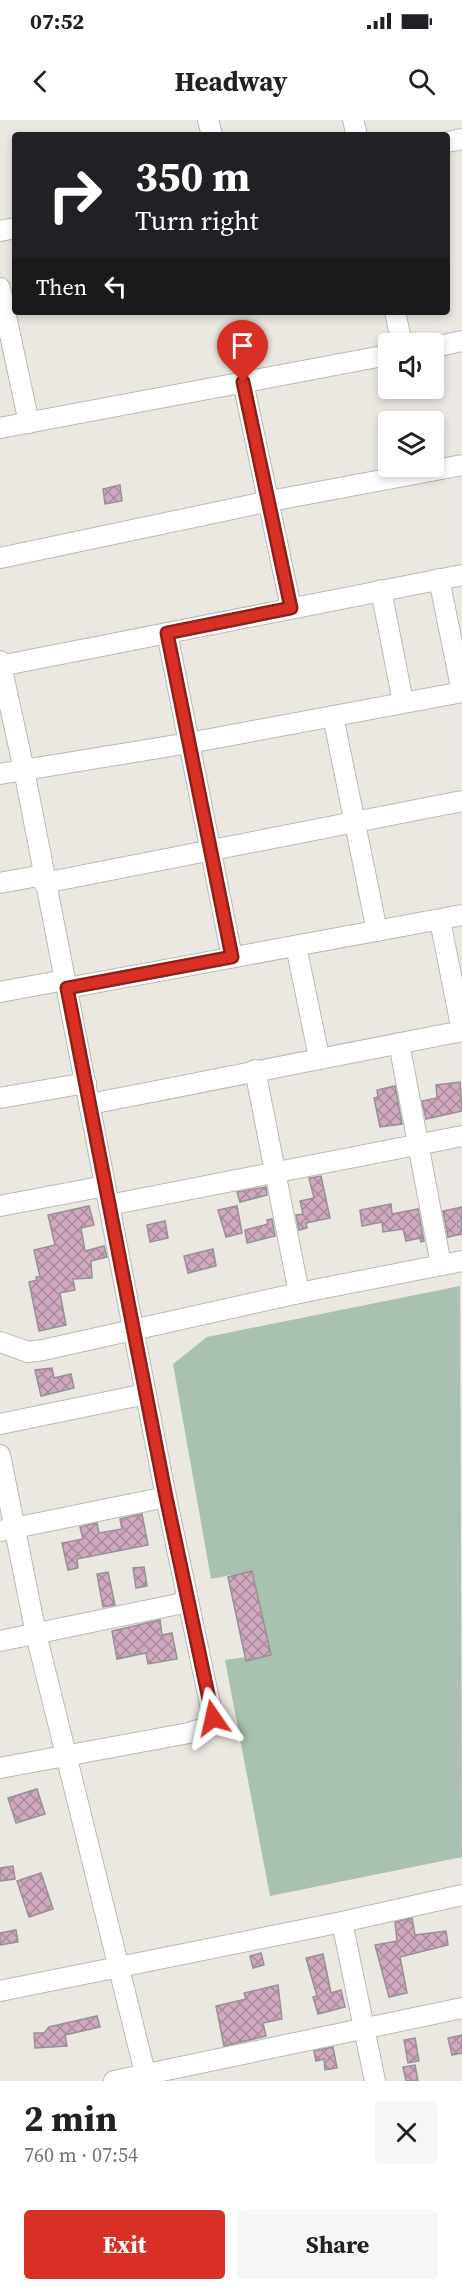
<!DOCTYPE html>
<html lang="en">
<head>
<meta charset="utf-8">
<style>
	body { margin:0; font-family:"Source Serif 4",serif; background:#f6f6f6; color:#202124; height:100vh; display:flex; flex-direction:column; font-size:22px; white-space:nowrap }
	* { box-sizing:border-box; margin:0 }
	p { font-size:20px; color:#757577 }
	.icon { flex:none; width:33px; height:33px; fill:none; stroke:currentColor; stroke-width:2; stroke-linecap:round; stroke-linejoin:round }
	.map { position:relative; height:1961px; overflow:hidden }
	.details { display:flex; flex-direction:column; background:#fff; flex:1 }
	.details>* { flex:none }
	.banner { position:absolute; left:12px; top:12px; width:438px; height:183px; border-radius:6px; box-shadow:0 3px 9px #0003; background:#202124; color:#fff; overflow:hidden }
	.controls { position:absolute; left:378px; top:213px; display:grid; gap:12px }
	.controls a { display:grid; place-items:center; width:66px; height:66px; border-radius:6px; background:#fff; box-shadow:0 3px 9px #0003; font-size:30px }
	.pin { position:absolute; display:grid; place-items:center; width:51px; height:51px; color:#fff; margin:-62px -26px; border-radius:50% 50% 50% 0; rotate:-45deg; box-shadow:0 0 6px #0007 }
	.pin .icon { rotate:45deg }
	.me { position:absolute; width:66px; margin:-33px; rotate:349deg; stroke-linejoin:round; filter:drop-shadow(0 0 4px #0008) }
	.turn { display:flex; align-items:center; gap:21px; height:126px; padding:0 24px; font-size:27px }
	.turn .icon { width:78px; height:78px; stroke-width:2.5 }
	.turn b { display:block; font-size:42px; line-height:51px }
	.then { display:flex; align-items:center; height:57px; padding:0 24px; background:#0003; gap:12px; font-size:22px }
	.round { display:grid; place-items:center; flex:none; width:63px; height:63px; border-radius:6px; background:#f6f6f6 }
	.summary { display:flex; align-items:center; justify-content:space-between; height:102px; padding:0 24px }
	h1 { font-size:36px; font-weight:700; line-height:45px }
	.primary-button { display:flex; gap:12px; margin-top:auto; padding:12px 24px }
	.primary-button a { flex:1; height:69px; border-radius:6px; background:#d93025; color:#fff; font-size:24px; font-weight:700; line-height:69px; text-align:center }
	.primary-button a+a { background:#f6f6f6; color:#202124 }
	.status { display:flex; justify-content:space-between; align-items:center; height:42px; padding:0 30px; background:#fff; direction:ltr }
	.status svg { height:16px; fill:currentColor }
	header { display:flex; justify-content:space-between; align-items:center; height:78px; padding:0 24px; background:#fff; font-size:27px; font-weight:700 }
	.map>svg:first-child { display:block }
	.green { fill:#a9c1af }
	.building { fill:url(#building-cross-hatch); stroke:#979194; stroke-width:1.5 }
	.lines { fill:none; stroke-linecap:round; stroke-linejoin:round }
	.minor-casing { stroke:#bcb9b4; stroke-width:22 }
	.minor { stroke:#fff; stroke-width:20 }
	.route-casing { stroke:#8d1f18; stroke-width:15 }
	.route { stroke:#d93025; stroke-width:10 }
</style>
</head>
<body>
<div class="status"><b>07:52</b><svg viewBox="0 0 49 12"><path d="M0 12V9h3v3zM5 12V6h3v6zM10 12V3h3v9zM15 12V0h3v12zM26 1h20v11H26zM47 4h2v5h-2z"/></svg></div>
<header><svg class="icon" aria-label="back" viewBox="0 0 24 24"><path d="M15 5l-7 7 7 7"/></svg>Headway<svg class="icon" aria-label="search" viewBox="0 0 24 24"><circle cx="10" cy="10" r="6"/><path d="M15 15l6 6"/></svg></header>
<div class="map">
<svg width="462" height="1961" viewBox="0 0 462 1961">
	<defs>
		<pattern id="building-cross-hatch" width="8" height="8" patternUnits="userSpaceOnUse" patternTransform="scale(1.5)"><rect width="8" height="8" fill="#d0a8bf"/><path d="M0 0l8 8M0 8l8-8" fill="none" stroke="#a9899c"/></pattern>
	</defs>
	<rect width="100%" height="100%" fill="#ebe8e2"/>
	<path class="green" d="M460,1166L462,1737L270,1776L225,1540L247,1537L231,1455L211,1459L173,1244L207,1217Z"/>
	<g class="building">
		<path d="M120,365L122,381L105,384L103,369Z"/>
		<path d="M460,962L462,991L426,999L422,981L437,978L436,965Z"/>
		<path d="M395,966L402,1004L380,1007L374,978L378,977L377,970Z"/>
		<path d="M321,1056L330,1098L306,1103L307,1108L299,1110L296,1095L303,1094L300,1081L314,1078L309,1058Z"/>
		<path d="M266,1067L267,1075L240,1082L237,1072Z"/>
		<path d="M391,1084L392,1094L418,1089L424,1121L421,1122L420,1118L406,1121L403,1109L383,1112L382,1102L362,1106L360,1090Z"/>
		<path d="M89,1086L94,1105L81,1108L85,1131L104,1126L107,1137L91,1141L92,1158L73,1159L75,1170L60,1173L66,1205L39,1211L29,1162L37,1160L36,1157H40L34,1130L55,1125L48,1095Z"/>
		<path d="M237,1086L242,1113L226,1117L218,1090Z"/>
		<path d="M462,1087V1114L448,1117L443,1091Z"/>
		<path d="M272,1099L275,1116L247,1123L245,1110L268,1104L267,1100Z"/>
		<path d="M165,1101L168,1118L150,1122L147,1105Z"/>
		<path d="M213,1129L216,1146L188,1153L184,1136Z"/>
		<path d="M52,1248L54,1258L71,1254L74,1268L41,1276L35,1250Z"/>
		<path d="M142,1394L148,1425L77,1439L78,1448L68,1450L62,1423L83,1419L80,1407L97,1403L99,1413L122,1409L120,1399Z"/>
		<path d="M144,1447L147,1466L136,1468L133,1448Z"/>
		<path d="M252,1451L271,1535L246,1541L228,1457Z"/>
		<path d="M108,1452L115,1485L103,1487L97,1454Z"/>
		<path d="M160,1500L162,1515L172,1513L177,1539L148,1544L146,1533L117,1539L112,1511Z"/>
		<path d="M37,1669L45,1694L16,1703L8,1678Z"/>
		<path d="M13,1746L15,1759L0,1761V1748Z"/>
		<path d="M41,1753L53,1789L29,1797L17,1761Z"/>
		<path d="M412,1798L415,1815L446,1811L448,1825L400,1837L407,1873L389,1877L375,1825L397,1821L395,1802Z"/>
		<path d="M16,1810L18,1822L0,1825V1813Z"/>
		<path d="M261,1833L264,1845L253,1848L250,1836Z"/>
		<path d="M323,1834L331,1873L341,1870L345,1887L318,1894L313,1877L317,1876L306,1838Z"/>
		<path d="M278,1865L282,1899L263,1903L266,1916L224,1926L216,1886L246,1879L244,1873Z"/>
		<path d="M97,1896L100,1907L65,1915L67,1926L35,1928L34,1913H44L49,1907Z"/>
		<path d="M462,1915V1933L452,1935L448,1918Z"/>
		<path d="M415,1918L419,1941L408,1943L404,1920Z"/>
		<path d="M333,1927L337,1948L325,1950L324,1939L316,1941L314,1931Z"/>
		<path d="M415,1945L418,1961H406L403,1947Z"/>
	</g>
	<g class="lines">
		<defs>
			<g id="minor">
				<path d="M208,0L212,15"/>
				<path d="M353,0L357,15"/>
				<path d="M447,22L462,19"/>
				<path d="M0,111L15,108"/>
				<path d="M0,168L29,303"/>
				<path d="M395,192L402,224"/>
				<path d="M434,227L462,221"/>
				<path d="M243,262L291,488"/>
				<path d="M0,308L388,235"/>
				<path d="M0,438L270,381L462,345"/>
				<path d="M439,459L462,572"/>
				<path d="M381,470L403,582"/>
				<path d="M167,513L232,837"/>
				<path d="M0,541L24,650L166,1377L213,1598L204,1608L189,1613L0,1648"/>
				<path d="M0,546L462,455"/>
				<path d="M333,596L377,811"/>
				<path d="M0,654L189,623L462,572"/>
				<path d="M0,763L43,755"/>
				<path d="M44,763L462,681"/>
				<path d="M440,800L462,911"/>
				<path d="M296,826L319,937"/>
				<path d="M67,868L462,795"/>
				<path d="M0,872L65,860"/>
				<path d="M399,923L441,1145"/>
				<path d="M255,950L299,1173"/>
				<path d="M0,978L86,963"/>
				<path d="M90,984L462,911"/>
				<path d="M109,1085L462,1016"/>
				<path d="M0,1086L105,1066"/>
				<path d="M0,1222L28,1232L43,1230L299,1173L462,1141"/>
				<path d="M0,1304L146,1274"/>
				<path d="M0,1335L36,1514L147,1961"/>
				<path d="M0,1411L166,1377"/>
				<path d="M0,1521L188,1482"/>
				<path d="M342,1802L375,1961"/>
				<path d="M0,1871L342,1802L462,1775"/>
				<path d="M114,1961L462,1888"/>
			</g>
		</defs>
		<use href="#minor" class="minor-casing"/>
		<use href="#minor" class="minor"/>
	</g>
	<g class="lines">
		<defs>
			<path id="route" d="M213,1598L166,1377L67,868L232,837L167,513L291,488L243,262"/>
		</defs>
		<use href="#route" class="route-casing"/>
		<use href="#route" class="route"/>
	</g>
</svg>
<div class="controls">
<a><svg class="icon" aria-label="sound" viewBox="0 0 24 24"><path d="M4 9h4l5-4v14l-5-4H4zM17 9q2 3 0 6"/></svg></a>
<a><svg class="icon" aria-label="layers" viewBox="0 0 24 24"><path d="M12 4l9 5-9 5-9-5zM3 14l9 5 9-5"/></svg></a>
</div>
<div class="pin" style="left:243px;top:262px;background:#d93025"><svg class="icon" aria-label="arrive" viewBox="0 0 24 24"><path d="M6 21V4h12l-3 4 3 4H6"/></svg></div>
<svg class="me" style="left:213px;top:1598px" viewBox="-20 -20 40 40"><path d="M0-17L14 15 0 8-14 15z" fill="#d93025" stroke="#fff" stroke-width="4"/></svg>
<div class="banner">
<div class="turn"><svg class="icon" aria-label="right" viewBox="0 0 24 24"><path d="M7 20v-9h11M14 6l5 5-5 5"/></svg><div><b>350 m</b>Turn right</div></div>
<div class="then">Then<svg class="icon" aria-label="left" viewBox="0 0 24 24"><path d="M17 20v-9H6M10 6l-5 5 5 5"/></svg></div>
</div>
</div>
<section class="details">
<div class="summary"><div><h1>2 min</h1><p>760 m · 07:54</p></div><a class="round"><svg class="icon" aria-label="close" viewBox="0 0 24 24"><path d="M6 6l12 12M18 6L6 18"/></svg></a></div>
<div class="primary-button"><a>Exit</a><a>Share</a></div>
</section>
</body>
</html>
